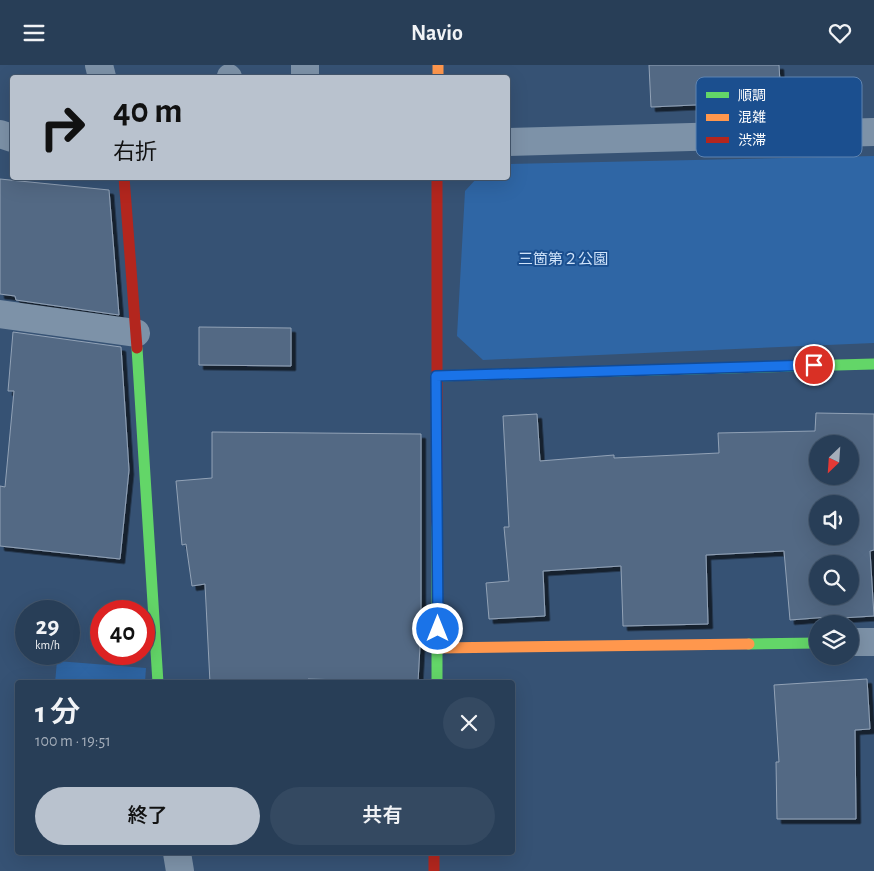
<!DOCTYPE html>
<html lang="ja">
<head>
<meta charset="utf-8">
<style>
	body { margin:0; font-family:"Alegreya Sans","Noto Sans JP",sans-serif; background:#344961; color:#f1f3f6; height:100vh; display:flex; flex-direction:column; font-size:19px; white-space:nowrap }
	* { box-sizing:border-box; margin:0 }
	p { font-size:16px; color:#a5aeba }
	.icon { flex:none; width:28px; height:28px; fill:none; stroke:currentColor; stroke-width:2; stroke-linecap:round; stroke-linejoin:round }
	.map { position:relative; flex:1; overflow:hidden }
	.side { position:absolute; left:15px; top:615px; width:500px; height:175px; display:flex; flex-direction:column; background:#283e57; border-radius:5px; box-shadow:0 5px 20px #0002,0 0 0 1px #44576d }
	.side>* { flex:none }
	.hud { position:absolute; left:10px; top:10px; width:500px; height:105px; border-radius:5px; box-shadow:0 5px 20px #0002,0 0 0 1px #44576d; background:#b9c2ce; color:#111; overflow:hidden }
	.needle { width:32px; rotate:205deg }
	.buttons { position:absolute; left:809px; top:370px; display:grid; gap:10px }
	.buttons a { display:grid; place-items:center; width:50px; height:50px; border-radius:50%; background:#283e57; box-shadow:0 5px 20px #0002,0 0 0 1px #44576d; font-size:25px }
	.speed { position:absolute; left:15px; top:535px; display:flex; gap:10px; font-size:25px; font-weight:700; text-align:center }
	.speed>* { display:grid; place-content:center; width:65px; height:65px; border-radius:50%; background:#283e57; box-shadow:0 5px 20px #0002,0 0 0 1px #44576d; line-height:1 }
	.speed small { font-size:12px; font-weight:400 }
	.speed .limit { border:8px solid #d22; background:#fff; color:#111 }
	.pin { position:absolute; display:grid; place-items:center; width:42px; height:42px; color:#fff; margin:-21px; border:2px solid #fff; border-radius:50%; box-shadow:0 1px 5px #0007 }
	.me { position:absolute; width:55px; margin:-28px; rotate:0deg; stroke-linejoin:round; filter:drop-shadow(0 0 4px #0008) }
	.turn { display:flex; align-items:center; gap:18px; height:105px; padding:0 20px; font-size:22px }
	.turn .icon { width:65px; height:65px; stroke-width:2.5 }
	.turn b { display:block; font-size:35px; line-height:42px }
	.round { display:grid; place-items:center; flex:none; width:52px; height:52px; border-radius:26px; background:#344961 }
	.head { display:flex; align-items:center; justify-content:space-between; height:85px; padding:0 20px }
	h1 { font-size:30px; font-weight:600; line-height:38px }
	.button { display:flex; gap:10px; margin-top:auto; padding:10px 20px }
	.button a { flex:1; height:58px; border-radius:30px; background:#b9c2ce; color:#111; font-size:20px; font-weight:600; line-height:58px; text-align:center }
	.button a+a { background:#344961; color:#f1f3f6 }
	header { display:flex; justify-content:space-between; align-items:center; height:65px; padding:0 20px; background:#283e57; font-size:22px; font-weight:600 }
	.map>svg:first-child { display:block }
	.green { fill:#2f66a5 }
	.building { fill:#526984; stroke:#92a2b6; fill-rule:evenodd; filter:url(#shadow) }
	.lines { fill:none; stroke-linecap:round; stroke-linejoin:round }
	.lane { stroke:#7d92a8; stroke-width:24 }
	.street { stroke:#7d92a8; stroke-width:28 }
	.fast { stroke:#63d668; stroke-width:11 }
	.slow { stroke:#ff974d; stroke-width:11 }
	.jam { stroke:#b3261e; stroke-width:11 }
	.route-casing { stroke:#114b97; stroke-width:12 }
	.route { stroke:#1a73e8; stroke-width:9 }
	.labels { text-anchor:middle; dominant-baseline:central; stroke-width:4; stroke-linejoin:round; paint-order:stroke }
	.park-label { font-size:15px; fill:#cfe3fa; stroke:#1b4f8f }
	.key { fill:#1b4f8f; stroke:#5f84b1; stroke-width:1 }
	.key-label { font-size:14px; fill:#fff }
</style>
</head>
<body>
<header><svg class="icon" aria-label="menu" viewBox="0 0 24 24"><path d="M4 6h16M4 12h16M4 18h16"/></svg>Navio<svg class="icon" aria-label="heart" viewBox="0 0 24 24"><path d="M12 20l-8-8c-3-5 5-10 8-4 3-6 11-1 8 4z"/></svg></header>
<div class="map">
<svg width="874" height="806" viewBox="0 0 874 806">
	<defs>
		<filter id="shadow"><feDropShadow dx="4.5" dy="4.5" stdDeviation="0" flood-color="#0009"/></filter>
	</defs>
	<rect width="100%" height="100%" fill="#365274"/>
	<g class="green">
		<path d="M874,91V278L483,295L457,271L465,126L477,113L508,112V99Z"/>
		<path d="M57,596L146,603L145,617L55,618Z"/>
	</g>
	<g class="building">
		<path d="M649,0H779L781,36L651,42Z"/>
		<path d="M0,114L109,125L119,250L16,235L15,231L0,229Z"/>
		<path d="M199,262L291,263V301L199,300Z"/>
		<path d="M13,267L121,282L129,405L120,494L0,481V421L5,422L14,326H8Z"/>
		<path d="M816,348L874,349V485L870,486L874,551L841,553V551L790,555L784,486L706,490L708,559L623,561L621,501L543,506L545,551L489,554L486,518L509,516L504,462H509L503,351L537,349L540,396L614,390V393L719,388L718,368L815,366ZM818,379H850V411H818ZM818,439H850V471H818ZM818,499H850V531H818Z"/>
		<path d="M212,367L421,369V563L418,617L308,614V618H210L205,519L192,521L186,479L182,480L176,416L212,413Z"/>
		<path d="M867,614L870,664L855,665L856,754H777L776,697H779L774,620Z"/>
	</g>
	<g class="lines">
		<path class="lane" d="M229,11L230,12"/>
		<g class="street">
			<path d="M99,0L102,12"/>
			<path d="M305,12V0"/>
			<path d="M0,69L12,73"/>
			<path d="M508,77L874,67"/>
			<path d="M0,249L136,268"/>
			<path d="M850,577H874"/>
			<path d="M177,788L180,806"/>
		</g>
		<g class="fast">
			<path d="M137,283L158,618"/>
			<path d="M436,311L874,299"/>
			<path d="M437,459V618"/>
			<path d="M749,579L818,578"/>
		</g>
		<g class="slow">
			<path d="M438,0V12"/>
			<path d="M438,583L749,579"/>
		</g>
		<g class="jam">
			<path d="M124,112L137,283"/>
			<path d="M437,112V459"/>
			<path d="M434,788V806"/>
		</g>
	</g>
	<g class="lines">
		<defs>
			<path id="route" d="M438,564L436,311L814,300"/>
		</defs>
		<use href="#route" class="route-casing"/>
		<use href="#route" class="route"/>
	</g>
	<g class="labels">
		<g class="park-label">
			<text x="563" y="194">三箇第２公園</text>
		</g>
	</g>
	<rect x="696" y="12" width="166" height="80" rx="8" class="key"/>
	<rect x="706" y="27" width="23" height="6" fill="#63d668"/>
	<rect x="706" y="49" width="23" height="7" fill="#ff974d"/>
	<rect x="706" y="72" width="23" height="6" fill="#b3261e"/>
	<g class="key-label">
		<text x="738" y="35">順調</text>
		<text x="738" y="57">混雑</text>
		<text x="738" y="80">渋滞</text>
	</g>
</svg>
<div class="buttons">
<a><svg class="needle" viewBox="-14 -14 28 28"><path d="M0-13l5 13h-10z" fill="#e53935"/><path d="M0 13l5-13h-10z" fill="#a5aeba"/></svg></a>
<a><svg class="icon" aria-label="sound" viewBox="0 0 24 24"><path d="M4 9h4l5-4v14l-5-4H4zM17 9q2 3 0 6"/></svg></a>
<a><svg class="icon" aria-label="search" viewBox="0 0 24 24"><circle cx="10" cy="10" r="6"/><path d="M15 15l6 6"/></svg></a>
<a><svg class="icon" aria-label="layers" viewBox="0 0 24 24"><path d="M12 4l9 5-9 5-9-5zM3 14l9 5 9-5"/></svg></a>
</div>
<div class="speed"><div>29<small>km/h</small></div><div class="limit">40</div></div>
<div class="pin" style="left:814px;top:300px;background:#d93025"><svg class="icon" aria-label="arrive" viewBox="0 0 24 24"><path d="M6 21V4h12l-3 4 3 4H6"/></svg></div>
<svg class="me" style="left:438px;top:564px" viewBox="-20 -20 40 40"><circle r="17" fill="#1a73e8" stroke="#fff" stroke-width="3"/><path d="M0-11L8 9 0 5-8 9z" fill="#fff"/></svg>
<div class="hud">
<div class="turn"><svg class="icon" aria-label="right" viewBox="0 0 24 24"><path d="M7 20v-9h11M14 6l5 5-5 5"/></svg><div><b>40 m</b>右折</div></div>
</div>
<section class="side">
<div class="head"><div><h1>1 分</h1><p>100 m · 19:51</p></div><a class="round"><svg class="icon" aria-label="close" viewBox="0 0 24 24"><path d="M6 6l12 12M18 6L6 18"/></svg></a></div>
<div class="button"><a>終了</a><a>共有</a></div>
</section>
</div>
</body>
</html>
